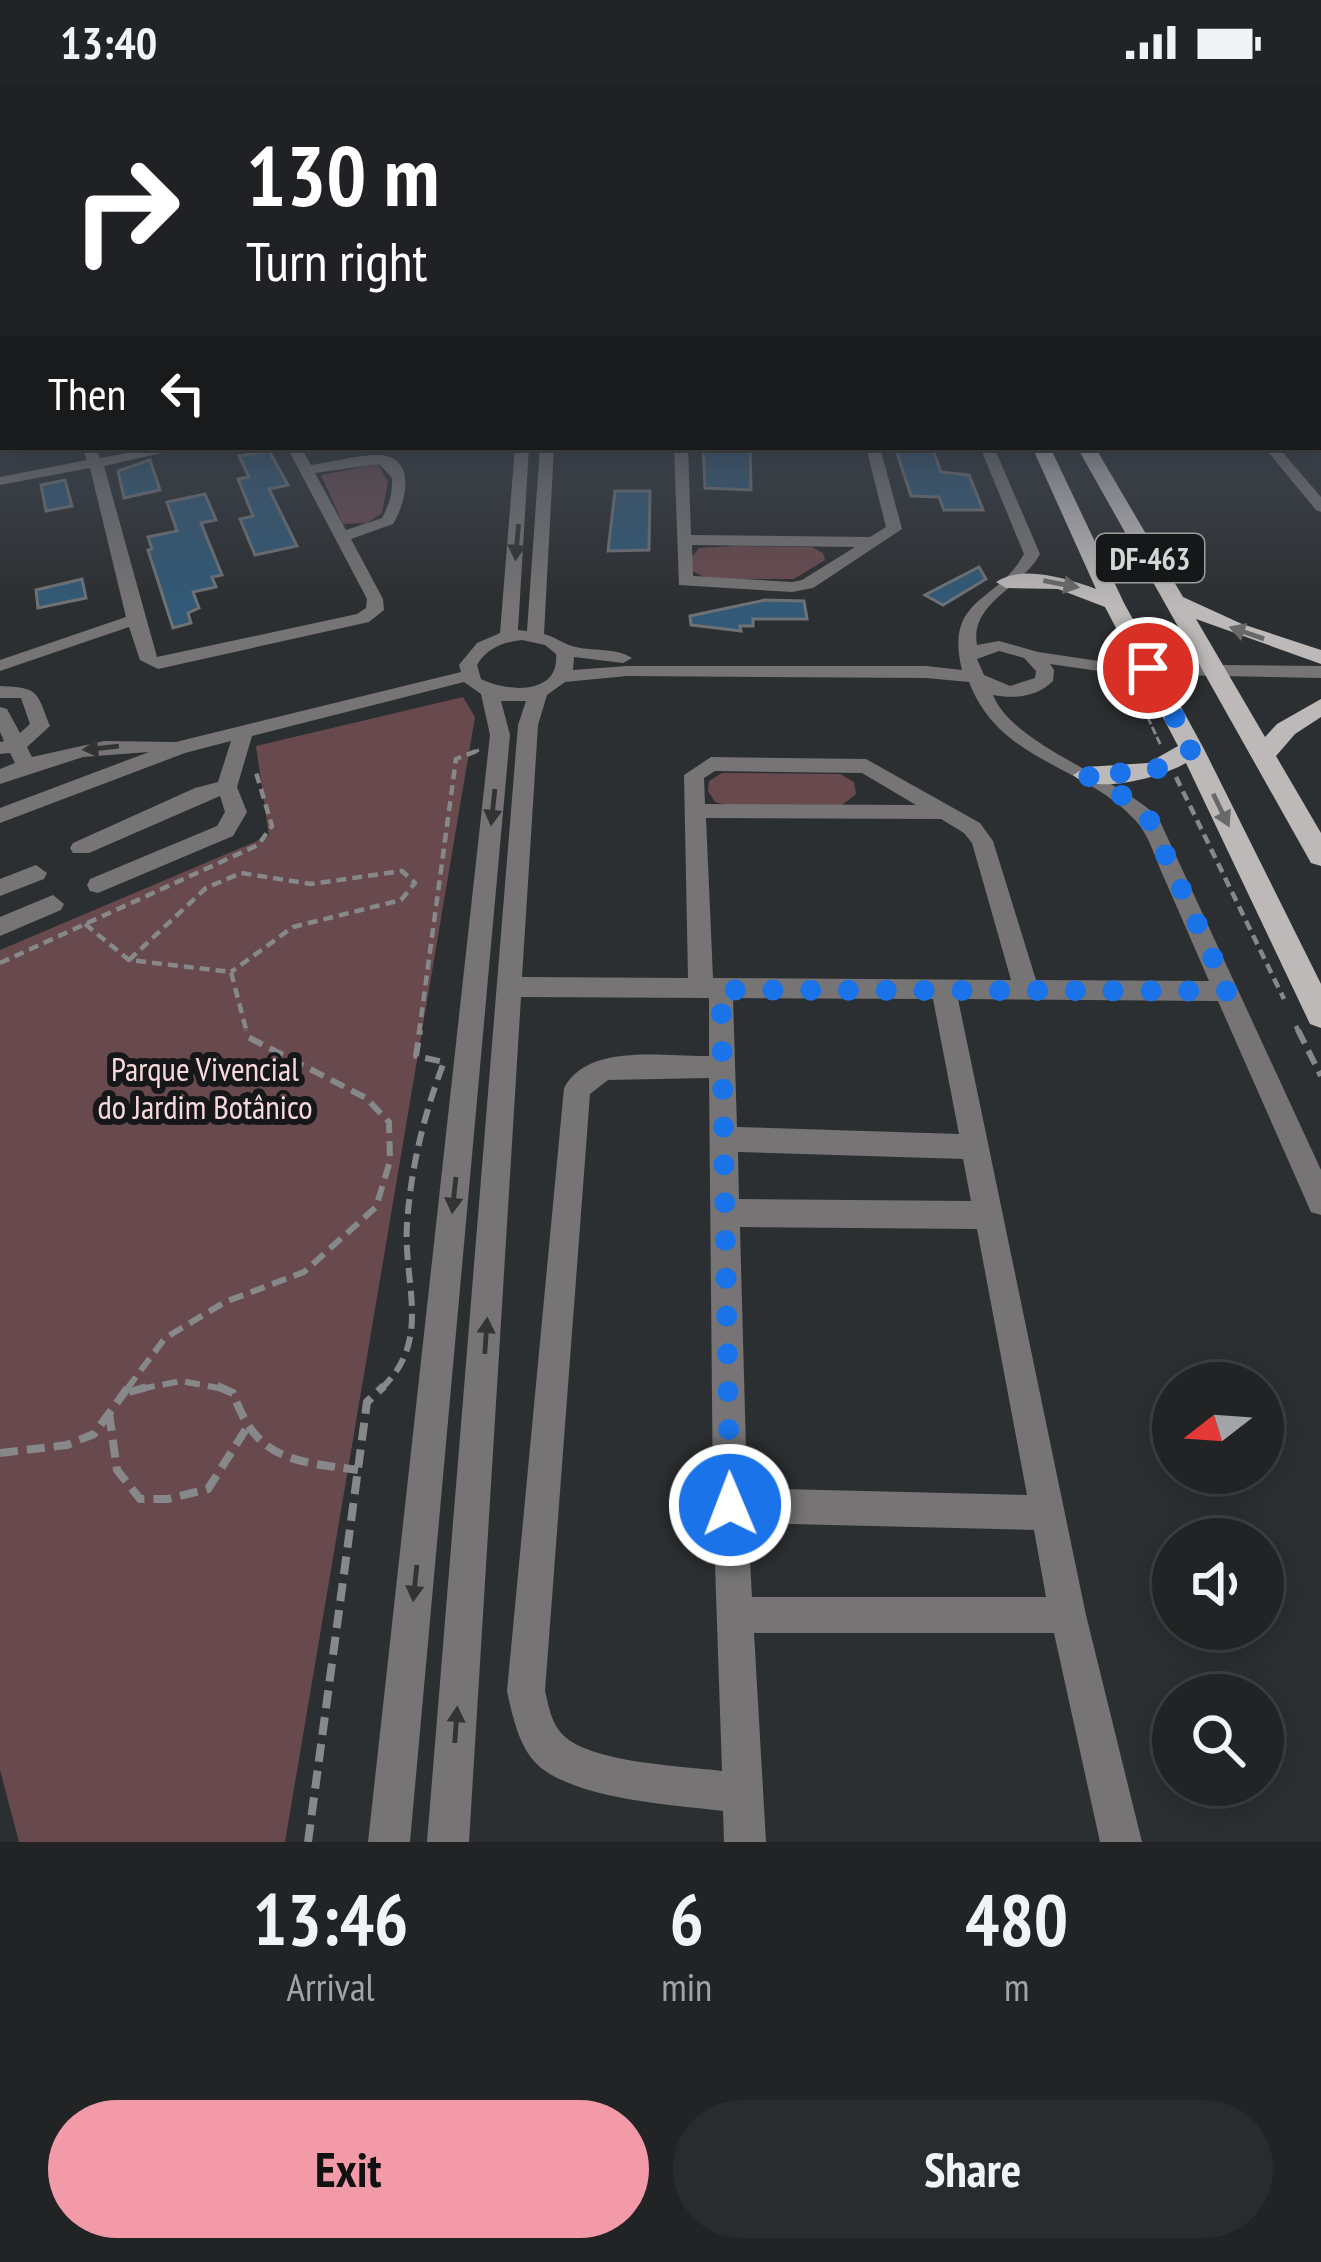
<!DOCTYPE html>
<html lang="en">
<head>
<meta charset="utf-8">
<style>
	body { margin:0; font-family:"PT Sans Narrow",sans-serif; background:#292b2d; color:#f1f3f6; height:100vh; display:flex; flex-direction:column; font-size:45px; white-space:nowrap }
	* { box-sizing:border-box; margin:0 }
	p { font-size:39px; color:#a2a4a7 }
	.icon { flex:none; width:66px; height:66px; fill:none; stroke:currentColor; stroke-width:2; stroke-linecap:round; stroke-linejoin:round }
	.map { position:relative; height:1758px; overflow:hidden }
	.panel { display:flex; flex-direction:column; background:#212325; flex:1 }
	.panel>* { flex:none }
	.hud { position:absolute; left:0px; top:0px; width:1323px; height:366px; box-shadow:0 6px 30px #0003,0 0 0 3px #3e4042; background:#202124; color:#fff; overflow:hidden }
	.needle { width:78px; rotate:253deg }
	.controls { position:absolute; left:1152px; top:1278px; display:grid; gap:24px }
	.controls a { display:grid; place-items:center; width:132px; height:132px; border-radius:50%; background:#212325; box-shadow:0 6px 30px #0003,0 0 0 3px #3e4042; font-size:60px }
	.pin { position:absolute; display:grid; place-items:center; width:102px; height:102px; color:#fff; margin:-51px; border:6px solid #fff; border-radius:50%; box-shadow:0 3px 12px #0007 }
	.me { position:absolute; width:132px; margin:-66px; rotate:359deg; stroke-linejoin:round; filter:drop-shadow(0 0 9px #0008) }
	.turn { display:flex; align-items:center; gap:42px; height:252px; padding:0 48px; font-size:54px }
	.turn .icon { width:156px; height:156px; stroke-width:2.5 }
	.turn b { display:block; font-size:84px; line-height:102px }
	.then { display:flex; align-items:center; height:114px; padding:0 48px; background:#0003; gap:24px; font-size:45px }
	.eta { display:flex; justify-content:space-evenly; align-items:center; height:204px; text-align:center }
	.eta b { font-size:72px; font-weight:700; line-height:84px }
	.button { display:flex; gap:24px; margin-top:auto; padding:24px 48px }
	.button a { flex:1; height:138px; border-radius:72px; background:#f39aa9; color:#111; font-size:48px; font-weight:700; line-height:138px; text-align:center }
	.button a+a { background:#292b2d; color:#f1f3f6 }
	.status { display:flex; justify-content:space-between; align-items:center; height:84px; padding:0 60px; background:#212325; direction:ltr }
	.status svg { height:33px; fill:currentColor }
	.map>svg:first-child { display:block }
	.green { fill:#684a4e }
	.building { fill:#325976; stroke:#6f7275; stroke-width:3 }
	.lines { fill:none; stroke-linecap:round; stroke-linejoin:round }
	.path-far3 { stroke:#86888a; stroke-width:3; stroke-dasharray:8 3; stroke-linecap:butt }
	.path-far2 { stroke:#86888a; stroke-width:4.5; stroke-dasharray:10 6; stroke-linecap:butt }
	.path-far1 { stroke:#86888a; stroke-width:6; stroke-dasharray:15 8; stroke-linecap:butt }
	.path { stroke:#86888a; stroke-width:8; stroke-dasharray:18 9; stroke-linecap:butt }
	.minor { fill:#767474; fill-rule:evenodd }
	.major { fill:#bdb9b9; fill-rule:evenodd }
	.oneway { fill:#323334 }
	.oneway2 { fill:#696868 }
	.route { stroke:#1a73e8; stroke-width:21; stroke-dasharray:0 37.8 }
	.labels { text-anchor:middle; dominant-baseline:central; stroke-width:12; stroke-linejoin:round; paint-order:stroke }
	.shield { fill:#151718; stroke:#9b9d9e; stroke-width:3 }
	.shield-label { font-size:30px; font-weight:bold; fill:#d4d6d7 }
	.park-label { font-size:33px; fill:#fad9dd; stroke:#151718 }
</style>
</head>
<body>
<div class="status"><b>13:40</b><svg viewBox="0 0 49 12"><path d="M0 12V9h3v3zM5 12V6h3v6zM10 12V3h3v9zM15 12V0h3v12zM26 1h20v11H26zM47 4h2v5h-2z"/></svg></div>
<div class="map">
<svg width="1321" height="1758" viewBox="0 0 1321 1758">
	<rect width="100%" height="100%" fill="#2c2f31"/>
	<g class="green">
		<path d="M378,380L388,398L382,429L367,439L343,440L321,391Z"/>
		<path d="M735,462L812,463L823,469L825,476L794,495H708L692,487V473L699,464Z"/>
		<path d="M463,613L475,633L285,1758H19L0,1686V866L269,752L256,662Z"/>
		<path d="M722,689L840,690L854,698L856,710L842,721H728L715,718L708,707L709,697Z"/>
	</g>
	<g class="building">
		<path d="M703,363H750L751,406L705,404Z"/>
		<path d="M895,363H932L941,388L969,391L983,426H944L939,413L911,412Z"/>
		<path d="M269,367L288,401L269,405L297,462L255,471L240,435L253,432L238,395L249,393L239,372Z"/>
		<path d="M150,376L160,406L124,414L118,387Z"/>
		<path d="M65,396L72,422L46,427L41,401Z"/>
		<path d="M615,407H650L649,466L608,467Z"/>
		<path d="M205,410L216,436L201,439L222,491L212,493L216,503L193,508L199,524L188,529L191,539L173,544L148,466L152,465L148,453L177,447L167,418Z"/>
		<path d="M979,483L986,495L943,521L925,511Z"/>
		<path d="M82,495L86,514L38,524L36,506Z"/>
		<path d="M765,516L804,517L807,535H753V542H740L741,547L691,541L690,532Z"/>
	</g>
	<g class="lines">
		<g class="path-far3">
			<path d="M1143,623L1161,662"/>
			<path d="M472,669L479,666"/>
		</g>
		<g class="path-far2">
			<path d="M1176,693L1284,915"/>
			<path d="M85,840L129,876L231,888L247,949"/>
			<path d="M129,876L206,804L241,789L311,800L402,787L415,799L401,816L293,843L231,888"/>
			<path d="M0,879L258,761L272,742L255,685"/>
			<path d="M1296,942L1299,949"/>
			<path d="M419,949L456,675L479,666"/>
		</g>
		<g class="path-far1">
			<path d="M1298,946L1321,992"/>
			<path d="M127,1305L165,1254L225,1218L304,1188L376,1123L390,1077L389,1038L366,1014L248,953L246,946"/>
			<path d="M140,1305L181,1297L224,1305"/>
			<path d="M381,1305C433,1256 403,1200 407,1140C411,1083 424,1030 444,978L416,972L420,946"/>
		</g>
		<g class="path">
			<path d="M217,1302L233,1309C257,1377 293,1377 358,1386"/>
			<path d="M129,1308L151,1302"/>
			<path d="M109,1329L117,1386L140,1415H168L208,1405L246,1345"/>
			<path d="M0,1369L67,1361L94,1350L129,1302"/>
			<path d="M308,1758L367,1318L384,1302"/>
		</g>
		<g class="minor">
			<path d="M0,301L3,302V311L0,310Z"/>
			<path d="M81,363H95L100,374L160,363H189L104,382L157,573L357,530L366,524L367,515L287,363H301L311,381C332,378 357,371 378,371C418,372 406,419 393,440L351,455L383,515L384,526L369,538L158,585L140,576L129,543L0,587V576L126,533L90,384L0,401V393L87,376ZM379,380L392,394C393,409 389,421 382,434L346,446L315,389Z"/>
			<path d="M515,363H529L518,546L527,547L540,363H554L544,550C555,553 562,559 572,562C592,568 615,563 632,574L623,579L574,573L573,586L627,582H926L962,586C944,512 997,520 1024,470L980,363H994L1040,470C1023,503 969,519 977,561L999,557L1038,568L1119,580L1321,582V594L1119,590L1050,580L1054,586L1053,597C1037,613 1015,615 993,611C1013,661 1115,692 1158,733L1321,1086V1131L1311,1128L1218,917L958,915L1086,1531L1142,1758H1100L1054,1549H754L766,1758H724L723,1727C675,1721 567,1715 534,1677C518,1659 512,1630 507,1607L564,1004C588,958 666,973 709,972V914L521,913L469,1758H427L518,641L526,617H501L510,651L410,1758H368L490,651L481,610L464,598L252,652L237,703L247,728L233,752L98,809L90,807L87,801L90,795L217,742L225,728L220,712L89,769H73L70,764L73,759L195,704L218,698L231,657L185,669L0,739V724L149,668L83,673L0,700V685L15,679L10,669L0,670V658L4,657L0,648V623L7,625L20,649L30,640L21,614H0V602C39,604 36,606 50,642L27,663L32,673L104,657L176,658L461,588L459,581L477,559L500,549ZM522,556L545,561L556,570C560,612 507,608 481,595L477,581C487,564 503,558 522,556ZM999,567L1024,574L1036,587L1035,594L1010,602L984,591L977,575ZM627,592L926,594L969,598C1001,680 1083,679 1136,737C1148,750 1154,770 1161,787C1177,823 1193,860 1209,897L1036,896L993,757L980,739L866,675L711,673L684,691L688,894L522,893L538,641L547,611L565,598ZM715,687L862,689L916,721L705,720L704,694ZM706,734L941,735L964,749L972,759L1011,896L713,894ZM733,914L933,915L959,1050L737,1043ZM709,994L713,1421L722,1687C683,1682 591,1679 563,1651C551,1639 549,1623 545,1607L590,1010L608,996ZM738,1068L963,1075L971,1117L739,1115ZM740,1143L977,1145L1027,1411L747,1404ZM748,1439L1034,1446L1046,1513H752Z"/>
			<path d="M674,363H688L691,451L870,453L886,443L866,363H880L902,445L813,504L792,508L679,501ZM692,461L855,463L802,496L792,498L693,492Z"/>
			<path d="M1264,363H1278L1321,413V428L1316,426Z"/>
			<path d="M36,781L47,789L44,795L0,812V795Z"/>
			<path d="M53,811L64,820L61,826L0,852V833Z"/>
		</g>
		<g class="major">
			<path d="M1032,363H1050L1124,519L1204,665L1321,900V944L1310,940L1186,679C1162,693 1094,712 1073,691L1086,683L1148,679L1178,662L1105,523L1058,505L1006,504L996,498C1021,480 1069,495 1096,505Z"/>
			<path d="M1077,363H1095L1183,513L1242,540L1321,566V580L1196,535L1265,653L1277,640L1321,615V633L1295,650L1276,672L1321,749V782L1311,779Z"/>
		</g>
	</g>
	<defs><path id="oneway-solid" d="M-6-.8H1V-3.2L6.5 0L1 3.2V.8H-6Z" transform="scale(3)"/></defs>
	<g class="oneway">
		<use href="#oneway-solid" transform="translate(517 458) rotate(95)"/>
		<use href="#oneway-solid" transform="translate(101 664) rotate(174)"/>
		<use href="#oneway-solid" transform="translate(493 723) rotate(96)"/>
		<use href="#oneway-solid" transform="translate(454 1111) rotate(96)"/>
		<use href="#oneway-solid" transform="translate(486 1252) rotate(-86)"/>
		<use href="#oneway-solid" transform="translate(415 1499) rotate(96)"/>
		<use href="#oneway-solid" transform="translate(456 1641) rotate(-86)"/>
	</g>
	<g class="oneway2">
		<use href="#oneway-solid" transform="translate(1061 500) rotate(11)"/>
		<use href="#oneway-solid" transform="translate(1247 549) rotate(-161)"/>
		<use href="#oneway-solid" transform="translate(1221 726) rotate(64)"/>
	</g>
	<linearGradient id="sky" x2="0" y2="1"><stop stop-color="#181a1b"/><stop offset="0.53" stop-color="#454d5a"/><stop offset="1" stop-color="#454d5a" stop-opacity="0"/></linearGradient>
	<rect width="1321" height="522" fill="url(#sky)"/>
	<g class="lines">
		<path class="route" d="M730,1421L721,906L1228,907L1150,737L1128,715L1086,691L1153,687L1192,665L1148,584"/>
	</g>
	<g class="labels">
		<rect class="shield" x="1096" y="450" width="108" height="48" rx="9"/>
		<g class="shield-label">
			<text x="1150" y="474">DF-463</text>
		</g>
		<g class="park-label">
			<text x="205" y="984">Parque Vivencial<tspan x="205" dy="38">do Jardim Botânico</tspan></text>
		</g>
	</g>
</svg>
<div class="controls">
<a><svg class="needle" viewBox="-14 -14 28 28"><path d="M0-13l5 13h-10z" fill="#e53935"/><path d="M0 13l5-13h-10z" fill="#a2a4a7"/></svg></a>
<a><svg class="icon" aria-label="sound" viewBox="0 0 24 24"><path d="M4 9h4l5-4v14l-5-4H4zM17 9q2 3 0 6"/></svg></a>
<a><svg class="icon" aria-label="search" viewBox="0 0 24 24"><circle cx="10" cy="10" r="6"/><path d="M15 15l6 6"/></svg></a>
</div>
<div class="pin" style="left:1148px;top:584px;background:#d93025"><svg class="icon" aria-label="arrive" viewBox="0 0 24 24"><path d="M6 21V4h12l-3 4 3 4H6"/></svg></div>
<svg class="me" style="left:730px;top:1421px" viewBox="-20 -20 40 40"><circle r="17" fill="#1a73e8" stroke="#fff" stroke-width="3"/><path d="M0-11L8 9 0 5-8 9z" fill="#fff"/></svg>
<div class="hud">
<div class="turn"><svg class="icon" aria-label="right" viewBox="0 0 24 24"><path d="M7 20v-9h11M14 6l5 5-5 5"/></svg><div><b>130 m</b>Turn right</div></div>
<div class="then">Then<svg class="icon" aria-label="left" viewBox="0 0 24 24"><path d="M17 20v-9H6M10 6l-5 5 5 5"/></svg></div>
</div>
</div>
<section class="panel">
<div class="eta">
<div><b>13:46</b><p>Arrival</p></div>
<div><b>6</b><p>min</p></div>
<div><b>480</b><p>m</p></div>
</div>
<div class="button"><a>Exit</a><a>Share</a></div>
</section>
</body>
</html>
